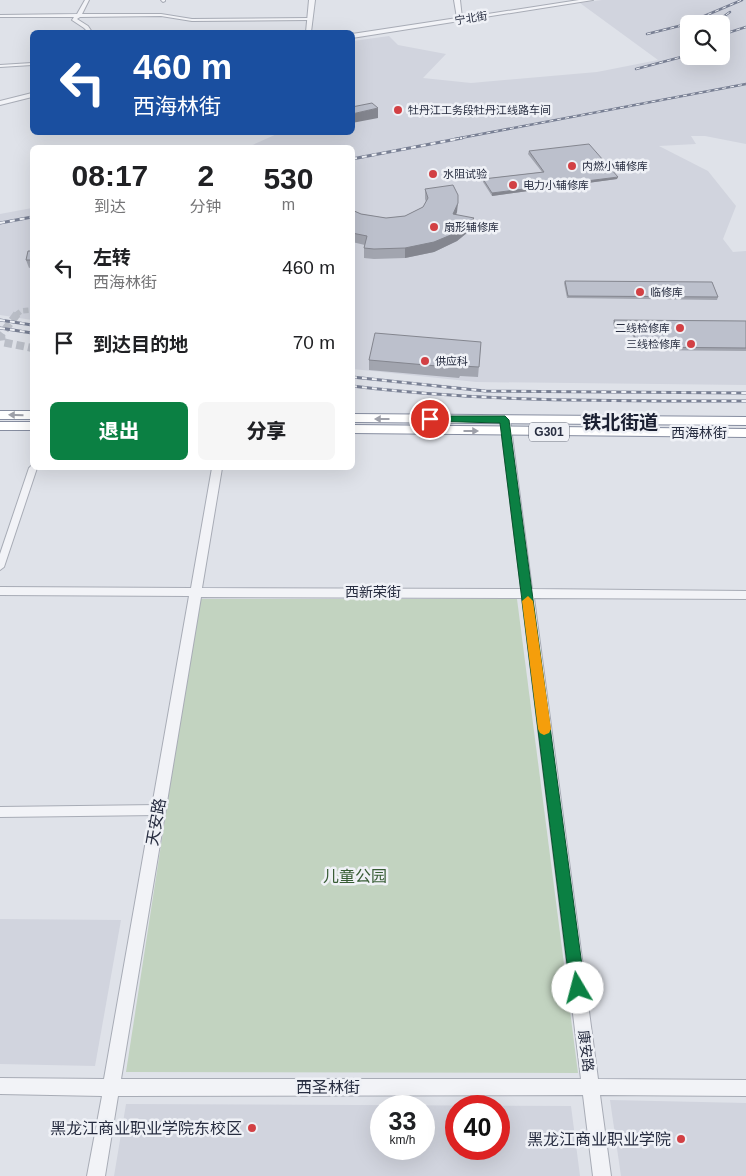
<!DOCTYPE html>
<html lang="zh">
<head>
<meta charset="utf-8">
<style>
	body { margin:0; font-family:Helvetica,"Noto Sans SC",sans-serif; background:#f6f6f6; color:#202124; height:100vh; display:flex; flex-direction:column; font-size:19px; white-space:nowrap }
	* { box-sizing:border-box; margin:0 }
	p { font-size:16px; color:#757577 }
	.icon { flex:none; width:28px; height:28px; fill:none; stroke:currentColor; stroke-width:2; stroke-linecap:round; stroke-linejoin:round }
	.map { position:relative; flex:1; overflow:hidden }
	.drawer { position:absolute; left:30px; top:145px; width:325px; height:325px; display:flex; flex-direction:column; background:#fff; border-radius:8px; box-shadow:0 5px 20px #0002 }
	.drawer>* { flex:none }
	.hud { position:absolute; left:30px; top:30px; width:325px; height:105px; border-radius:8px; box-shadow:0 5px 20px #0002; background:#1a4fa0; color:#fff; overflow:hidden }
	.buttons { position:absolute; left:680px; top:15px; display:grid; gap:10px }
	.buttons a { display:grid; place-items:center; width:50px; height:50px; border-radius:8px; background:#fff; box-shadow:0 5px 20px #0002; font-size:25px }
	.speed { position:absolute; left:370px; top:1095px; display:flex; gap:10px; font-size:25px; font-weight:700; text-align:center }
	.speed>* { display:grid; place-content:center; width:65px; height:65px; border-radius:50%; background:#fff; box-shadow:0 5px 20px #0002; line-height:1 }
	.speed small { font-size:12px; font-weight:400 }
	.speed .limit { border:8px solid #d22; background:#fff; color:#111 }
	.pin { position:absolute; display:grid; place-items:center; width:42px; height:42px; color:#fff; margin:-21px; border:2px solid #fff; border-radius:50%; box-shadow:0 1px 5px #0007 }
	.me { position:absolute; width:55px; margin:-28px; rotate:352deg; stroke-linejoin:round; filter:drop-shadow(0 0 4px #0008) }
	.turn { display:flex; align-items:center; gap:18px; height:105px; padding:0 20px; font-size:22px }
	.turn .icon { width:65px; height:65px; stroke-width:2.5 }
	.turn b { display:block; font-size:35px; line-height:42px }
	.eta { display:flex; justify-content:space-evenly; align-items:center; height:85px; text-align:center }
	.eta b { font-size:30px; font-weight:800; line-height:35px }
	.primary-button { display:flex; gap:10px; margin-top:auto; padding:10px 20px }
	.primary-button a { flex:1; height:58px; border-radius:8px; background:#0b8043; color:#fff; font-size:20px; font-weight:800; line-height:58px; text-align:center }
	.primary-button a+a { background:#f6f6f6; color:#202124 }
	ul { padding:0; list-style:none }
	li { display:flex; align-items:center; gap:15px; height:75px; padding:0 20px }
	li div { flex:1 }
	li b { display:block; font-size:19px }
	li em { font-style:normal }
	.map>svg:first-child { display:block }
	.built { fill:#d1d4de; fill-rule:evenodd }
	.green { fill:#c2d3c0 }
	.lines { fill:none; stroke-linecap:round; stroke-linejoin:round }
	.minor-tunnel-far1 { stroke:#babec7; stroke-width:5.5; stroke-dasharray:5.5 3; stroke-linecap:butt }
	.minor-tunnel { stroke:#babec7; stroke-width:8; stroke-dasharray:8 4; stroke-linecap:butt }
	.minor-casing { stroke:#a8acb6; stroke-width:2 }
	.tertiary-casing { stroke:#a8acb6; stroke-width:2 }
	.trunk-casing { stroke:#868da0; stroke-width:2 }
	.minor { fill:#f2f3f7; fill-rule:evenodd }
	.tertiary { fill:#f2f3f7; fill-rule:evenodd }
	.trunk { fill:#fff; fill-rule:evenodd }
	.rail-far1-casing { stroke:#787f93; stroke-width:2.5 }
	.rail-casing { stroke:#787f93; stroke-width:3 }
	.rail-far1 { stroke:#eff1f6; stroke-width:1; stroke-dasharray:4; stroke-linecap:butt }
	.rail { stroke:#eff1f6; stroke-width:2; stroke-dasharray:5; stroke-linecap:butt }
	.wall { fill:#a2a5af }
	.shaded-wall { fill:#84868f }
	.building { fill:#bcc0cc; stroke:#84868f }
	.oneway { fill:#9ea0a9 }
	.route { fill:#0b8043; stroke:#07532c }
	.slow { fill:#f59e0b }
	.poi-dot { fill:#d24044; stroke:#eff1f6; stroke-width:2 }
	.labels { text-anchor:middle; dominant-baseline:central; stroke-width:5; stroke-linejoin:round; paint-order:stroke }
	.far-street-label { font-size:11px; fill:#272d40; stroke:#eff1f6 }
	.far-poi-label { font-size:11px; fill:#272d40; stroke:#eff1f6; text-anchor:start }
	.shield { fill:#eff1f6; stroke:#636877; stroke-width:1 }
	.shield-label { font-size:12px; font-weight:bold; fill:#272d40 }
	.street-label { font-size:14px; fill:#272d40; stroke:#eff1f6 }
	.near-street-label { font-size:16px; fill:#272d40; stroke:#eff1f6 }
	.near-park-label { font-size:16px; fill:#375c34; stroke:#eff1f6 }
	.near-poi-label { font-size:16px; fill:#272d40; stroke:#eff1f6; text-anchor:end }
	.district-label { font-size:19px; font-weight:bold; fill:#1a1f31; stroke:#eff1f6 }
</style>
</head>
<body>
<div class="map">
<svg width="746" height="1176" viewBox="0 0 746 1176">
	<rect width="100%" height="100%" fill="#dfe2e9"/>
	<g class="built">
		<path d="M602,0H746V144L705,136H691L696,144L659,146L708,171L736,206L723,239L733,252L746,251V385L476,382L353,369L352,148H246L279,133L352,132L353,41L389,36L398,45L446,54L423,78L471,83L597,72L658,60L580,3ZM689,24H721V56H689Z"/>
		<path d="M32,208V320L0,315V214Z"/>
		<path d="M0,919L121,920L95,1066L0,1064Z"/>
		<path d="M610,1100L746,1103V1176H621Z"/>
		<path d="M126,1104L571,1106L580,1176H114ZM381,1106H424V1149H381ZM456,1106H499V1149H456Z"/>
	</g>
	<path class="green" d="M199,599H517L578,1073L126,1072Z"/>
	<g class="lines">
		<path class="minor-tunnel-far1" d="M16,315L21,311L32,310"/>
		<path class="minor-tunnel" d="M17,314L1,335L2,342L32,348"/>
		<defs>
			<g id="minor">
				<path d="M85,0H89L82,14H161L192,19L309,18L311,19L309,20L192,21L161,16L80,17L77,19L88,26L92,32H88L84,28L72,20L74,17H0V15L77,14Z"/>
				<path d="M161,0H165V1L163,2Z"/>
				<path d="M32,63V65L0,67V65Z"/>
				<path d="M32,465V468H37L4,567L0,570V554L29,468Z"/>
				<path d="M158,805L162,806L163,810L162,814L158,815L0,817V807Z"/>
			</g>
			<g id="tertiary">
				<path d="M309,0H315L311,32H306Z"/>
				<path d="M454,0H460L462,18L579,0H593L352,38V34L457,18Z"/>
				<path d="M32,93V97L0,105V101Z"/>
				<path d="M505,417L510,420L532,589L746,591V599L534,598L598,1079L746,1080V1096L600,1095L611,1176H593L583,1095L118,1096L105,1176H87L102,1096L0,1094V1078L104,1079L189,596L0,595V587L191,588L212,468H222L202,588L521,589L500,420ZM201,597L522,598L581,1079H121Z"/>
			</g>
			<g id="trunk">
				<rect x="0" y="411" width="32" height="8"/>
				<path d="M352,414L746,417V425L352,422Z"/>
				<rect x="0" y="422" width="32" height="8"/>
				<path d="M352,425L746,429V437L352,433Z"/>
			</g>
		</defs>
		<use href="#minor" class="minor-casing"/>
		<use href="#tertiary" class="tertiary-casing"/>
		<use href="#trunk" class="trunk-casing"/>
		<use href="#minor" class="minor"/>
		<use href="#tertiary" class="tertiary"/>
		<use href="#trunk" class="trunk"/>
		<defs>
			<g id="rail-far1">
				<path d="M713,24L730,12"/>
				<path d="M647,34L683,25L742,0"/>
				<path d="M721,35L746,27"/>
				<path d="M636,69L689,55"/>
				<path d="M455,139L746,84"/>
			</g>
			<g id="rail">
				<path d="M352,159L462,138"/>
				<path d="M0,223L32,217"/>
				<path d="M0,320L32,325"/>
				<path d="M0,328L32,333"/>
				<path d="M352,377L485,391L746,393"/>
				<path d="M352,386C483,402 614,401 746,401"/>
			</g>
		</defs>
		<use href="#rail-far1" class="rail-far1-casing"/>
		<use href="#rail" class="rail-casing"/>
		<use href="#rail-far1" class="rail-far1"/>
		<use href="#rail" class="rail"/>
	</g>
	<g class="wall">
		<path d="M529,151L617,179L492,196L483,182V179L542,172L528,154Z"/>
		<path d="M425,189L457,212L456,214L473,228L457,241L434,252L405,258L374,259L364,258V248L365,245L352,242V210L361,214L386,218L405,216L423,207L426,202L425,199Z"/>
		<path d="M32,251V267L29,268L26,260Z"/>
		<path d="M565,281L718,297L717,300L567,298L564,283Z"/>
		<path d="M614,320L746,321V351L637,350L632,333H616L613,323Z"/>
		<path d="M481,342L478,377L460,376L459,378L369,370V360Z"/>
	</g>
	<g class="shaded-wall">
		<path d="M378,108V118L352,123V114Z"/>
		<path d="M299,132H309L299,134Z"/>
		<path d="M618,177L617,179L492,196V193Z"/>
		<path d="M458,203L457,212L452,224L453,214Z"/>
		<path d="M474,218L473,228L457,241L434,252L405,258V248Z"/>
	</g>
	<g class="building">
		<path d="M372,103L378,108L352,114V107Z"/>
		<path d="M589,144L618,177L492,193L483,179L544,172L529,151Z"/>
		<path d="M453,185L458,195V203L453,214L474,218L458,232L434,242L405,248L374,249L364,248L367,236L352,233V210L361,214L386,218L405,216L423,207L428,198L425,189Z"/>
		<path d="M28,251H32V260H26Z"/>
		<path d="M565,281L712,282L718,297L568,296Z"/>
		<path d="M614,320L746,321V348L638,347L633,331L617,330Z"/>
		<path d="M375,333L481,342L479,367L461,366L460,368L369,360Z"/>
	</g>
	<defs><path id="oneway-solid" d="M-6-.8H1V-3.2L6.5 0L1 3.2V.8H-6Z" transform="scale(1.25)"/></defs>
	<g class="oneway">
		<use href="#oneway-solid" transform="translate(16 415) rotate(-179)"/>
		<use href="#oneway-solid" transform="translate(382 419) rotate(-180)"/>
		<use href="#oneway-solid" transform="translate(471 431)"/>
	</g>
	<path class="route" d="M430,416H505L509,420L585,988L583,994L578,996L572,994L570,988L500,423L426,421V417Z"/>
	<path class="slow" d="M528,596L533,601L551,729L549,733L544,735L540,733L538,729L522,601Z"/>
	<g class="poi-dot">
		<circle cx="398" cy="110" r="5"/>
		<circle cx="572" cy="166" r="5"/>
		<circle cx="433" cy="174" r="5"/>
		<circle cx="513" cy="185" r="5"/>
		<circle cx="434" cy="227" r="5"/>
		<circle cx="640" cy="292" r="5"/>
		<circle cx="680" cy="328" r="5"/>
		<circle cx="691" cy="344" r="5"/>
		<circle cx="425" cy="361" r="5"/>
		<circle cx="252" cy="1128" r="5"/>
		<circle cx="681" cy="1139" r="5"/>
	</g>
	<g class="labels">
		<g class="far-street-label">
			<text transform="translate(471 18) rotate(-9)">宁北街</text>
		</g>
		<g class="far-poi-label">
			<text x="408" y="110">牡丹江工务段牡丹江线路车间</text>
			<text x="582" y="166">内燃小辅修库</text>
			<text x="443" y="174">水阻试验</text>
			<text x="523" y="185">电力小辅修库</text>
			<text x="444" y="227">扇形辅修库</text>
			<text x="650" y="292">临修库</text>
			<text x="670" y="328" text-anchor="end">二线检修库</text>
			<text x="681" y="344" text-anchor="end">三线检修库</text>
			<text x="435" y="361">供应科</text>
		</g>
		<rect class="shield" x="529" y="422.5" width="40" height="19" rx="4"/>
		<g class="shield-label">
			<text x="549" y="432">G301</text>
		</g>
		<g class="street-label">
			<text x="699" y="433">西海林街</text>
			<text x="373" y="592">西新荣街</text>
			<text transform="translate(586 1051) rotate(83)">康安路</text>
		</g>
		<g class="near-street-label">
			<text transform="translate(156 822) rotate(-80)">天安路</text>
			<text x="328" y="1087">西圣林街</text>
		</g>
		<g class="near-park-label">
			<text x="355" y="876">儿童公园</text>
		</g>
		<g class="near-poi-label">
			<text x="242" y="1128">黑龙江商业职业学院东校区</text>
			<text x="671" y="1139">黑龙江商业职业学院</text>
		</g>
		<g class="district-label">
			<text x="620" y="422">铁北街道</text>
		</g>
	</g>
</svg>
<div class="buttons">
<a><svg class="icon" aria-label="search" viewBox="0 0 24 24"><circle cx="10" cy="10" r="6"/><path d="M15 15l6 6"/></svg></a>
</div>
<div class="speed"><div>33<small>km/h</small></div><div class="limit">40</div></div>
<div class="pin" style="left:430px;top:419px;background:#d93025"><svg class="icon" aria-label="arrive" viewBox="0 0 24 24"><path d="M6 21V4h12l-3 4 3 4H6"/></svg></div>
<svg class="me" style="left:578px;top:988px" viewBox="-20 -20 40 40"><circle r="19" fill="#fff"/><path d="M0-13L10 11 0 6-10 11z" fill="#0b8043"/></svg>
<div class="hud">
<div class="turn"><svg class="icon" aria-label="left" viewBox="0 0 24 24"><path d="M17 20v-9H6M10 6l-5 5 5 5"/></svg><div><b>460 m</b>西海林街</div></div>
</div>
<section class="drawer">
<div class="eta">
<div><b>08:17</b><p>到达</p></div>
<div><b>2</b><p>分钟</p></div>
<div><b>530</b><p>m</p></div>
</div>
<ul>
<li><svg class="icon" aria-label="left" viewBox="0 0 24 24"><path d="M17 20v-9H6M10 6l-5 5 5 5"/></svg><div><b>左转</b><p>西海林街</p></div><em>460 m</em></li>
<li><svg class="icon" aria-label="arrive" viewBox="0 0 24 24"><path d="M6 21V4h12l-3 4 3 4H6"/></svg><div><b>到达目的地</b></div><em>70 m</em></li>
</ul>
<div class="primary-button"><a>退出</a><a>分享</a></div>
</section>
</div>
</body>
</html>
